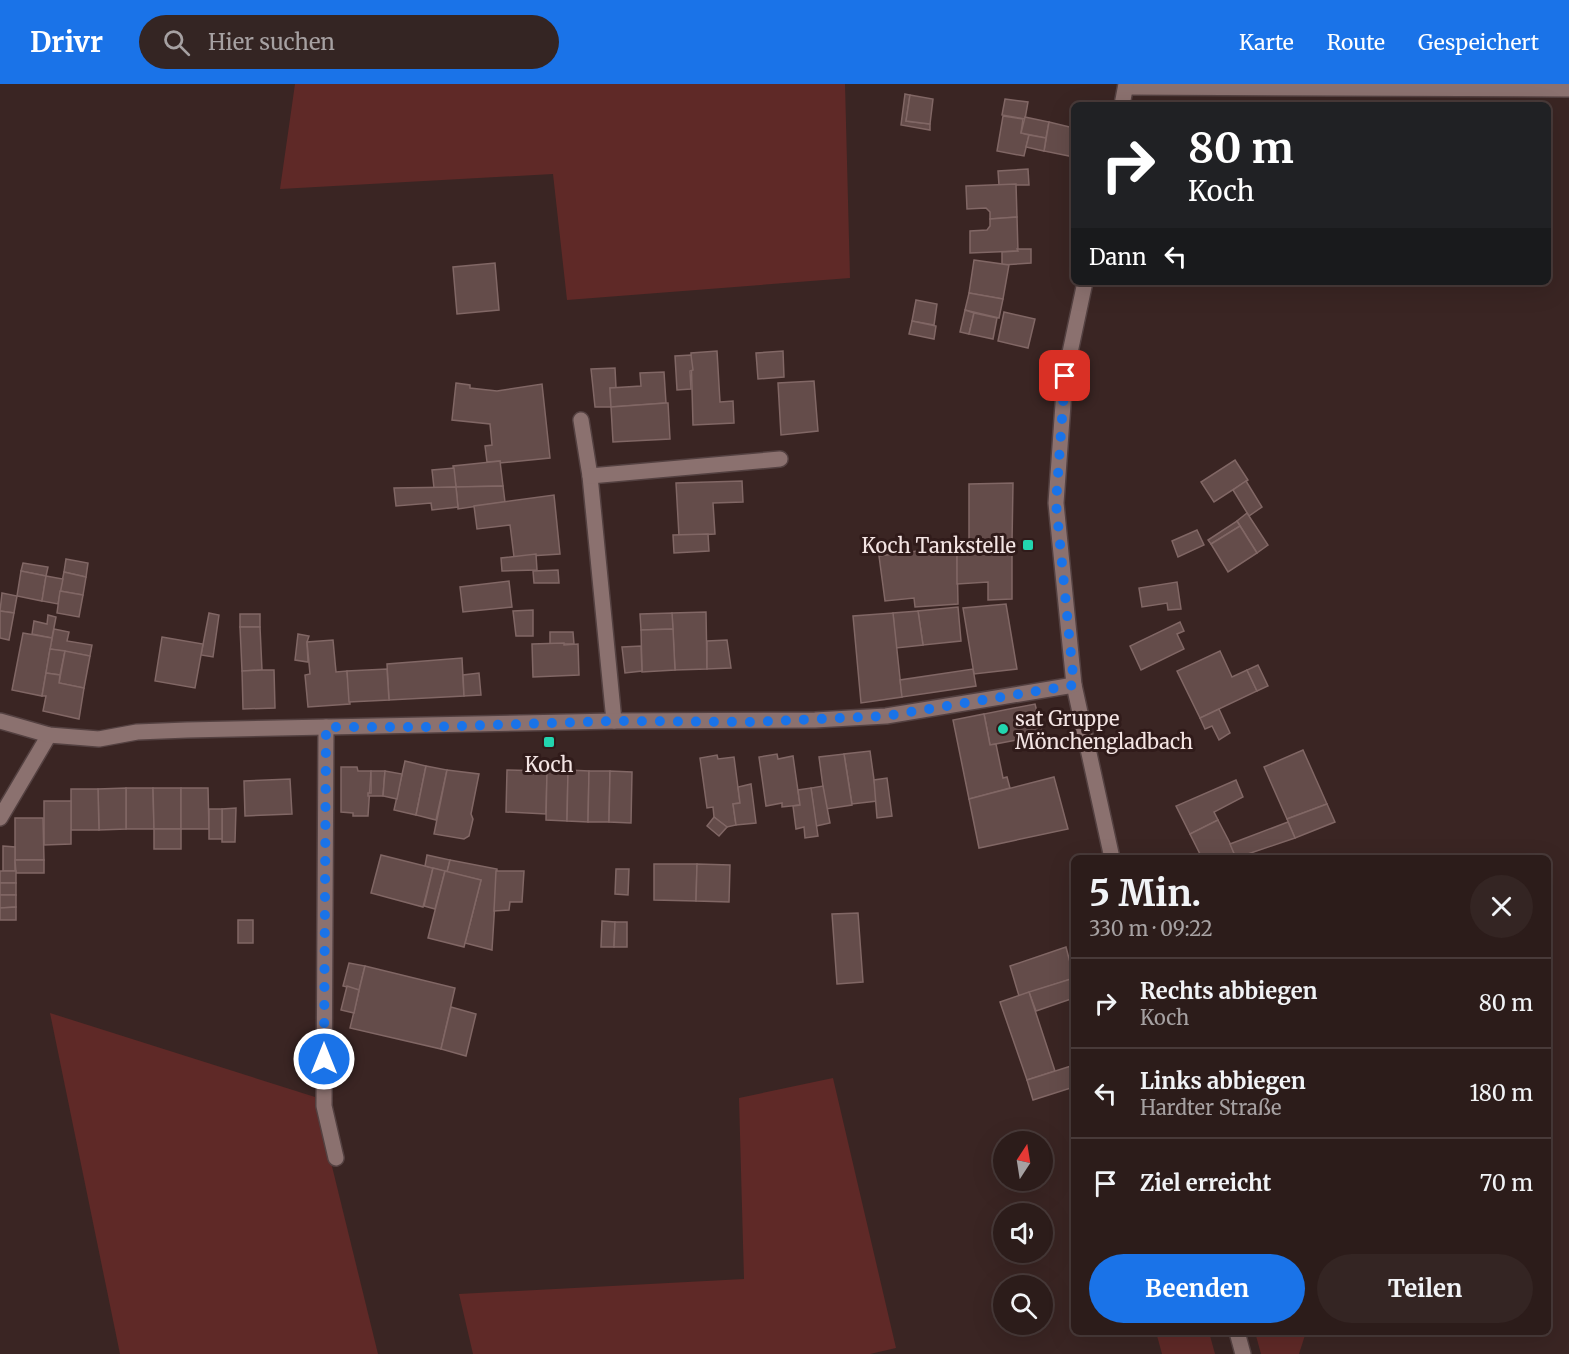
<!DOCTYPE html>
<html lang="de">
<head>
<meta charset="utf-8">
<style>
	body { margin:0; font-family:Merriweather,serif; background:#342523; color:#f1f3f6; height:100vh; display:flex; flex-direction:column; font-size:22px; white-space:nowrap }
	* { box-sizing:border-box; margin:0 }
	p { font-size:20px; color:#a6a1a2 }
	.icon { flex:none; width:33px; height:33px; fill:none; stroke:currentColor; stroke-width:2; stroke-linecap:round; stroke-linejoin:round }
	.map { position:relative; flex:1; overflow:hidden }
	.details { position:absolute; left:1071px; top:771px; width:480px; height:480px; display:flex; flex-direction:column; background:#2c1c1a; border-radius:9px; box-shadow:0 6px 24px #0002,0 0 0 2px #483a39 }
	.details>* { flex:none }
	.top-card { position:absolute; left:1071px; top:18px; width:480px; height:183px; border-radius:9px; box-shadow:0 6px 24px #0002,0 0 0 2px #483a39; background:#202124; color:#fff; overflow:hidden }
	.needle { width:39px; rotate:12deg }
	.tools { position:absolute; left:993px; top:1047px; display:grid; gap:12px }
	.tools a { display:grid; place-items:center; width:60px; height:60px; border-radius:50%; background:#2c1c1a; box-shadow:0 6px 24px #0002,0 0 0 2px #483a39; font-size:30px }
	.pin { position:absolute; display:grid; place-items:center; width:51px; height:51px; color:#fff; margin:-26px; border-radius:12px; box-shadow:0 3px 9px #0006 }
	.me { position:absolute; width:66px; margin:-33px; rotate:0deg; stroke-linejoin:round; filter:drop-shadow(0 0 4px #0008) }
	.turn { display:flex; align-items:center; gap:21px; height:126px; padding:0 18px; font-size:27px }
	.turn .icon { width:78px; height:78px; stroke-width:2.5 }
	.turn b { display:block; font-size:42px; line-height:51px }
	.then { display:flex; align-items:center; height:57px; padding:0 18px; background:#0003; gap:12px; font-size:22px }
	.round { display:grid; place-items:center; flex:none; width:63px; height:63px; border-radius:32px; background:#342523 }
	.summary { display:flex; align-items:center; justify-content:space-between; height:102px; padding:0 18px }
	h1 { font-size:36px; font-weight:700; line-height:45px }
	.primary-button { display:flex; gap:12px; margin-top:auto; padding:12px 18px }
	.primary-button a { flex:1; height:69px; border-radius:36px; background:#1a73e8; color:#fff; font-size:24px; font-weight:700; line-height:69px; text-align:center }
	.primary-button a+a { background:#342523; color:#f1f3f6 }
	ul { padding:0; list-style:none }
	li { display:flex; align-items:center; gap:18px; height:90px; padding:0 18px; border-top:2px solid #483a39 }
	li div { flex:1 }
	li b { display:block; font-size:22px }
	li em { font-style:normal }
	header { display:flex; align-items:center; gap:36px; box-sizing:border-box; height:84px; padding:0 30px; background:#1a73e8; color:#fff }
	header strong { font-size:28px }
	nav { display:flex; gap:33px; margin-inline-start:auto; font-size:21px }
	.search { width:420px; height:54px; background:#342523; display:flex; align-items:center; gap:15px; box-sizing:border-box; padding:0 21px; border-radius:33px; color:#a6a1a2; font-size:22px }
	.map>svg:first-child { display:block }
	.green { fill:#5f2927 }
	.building { fill:#644c4a; stroke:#816765; stroke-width:1.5 }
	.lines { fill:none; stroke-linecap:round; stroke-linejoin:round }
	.street-casing { stroke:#544141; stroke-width:18 }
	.secondary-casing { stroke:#544141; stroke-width:18 }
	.street { stroke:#8b716f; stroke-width:15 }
	.secondary { stroke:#8b716f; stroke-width:15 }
	.route { stroke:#1a73e8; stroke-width:10; stroke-dasharray:0 18 }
	.poi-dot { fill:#22d5af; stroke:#301b1a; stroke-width:2 }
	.labels { text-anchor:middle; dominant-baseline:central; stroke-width:6; stroke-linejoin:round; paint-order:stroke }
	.poi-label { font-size:20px; fill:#f4e5e4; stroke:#301b1a; text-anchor:end }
</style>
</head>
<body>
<header>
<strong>Drivr</strong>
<div class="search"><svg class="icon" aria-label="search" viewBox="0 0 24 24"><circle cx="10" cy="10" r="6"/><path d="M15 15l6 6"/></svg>Hier suchen</div>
<nav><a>Karte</a><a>Route</a><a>Gespeichert</a></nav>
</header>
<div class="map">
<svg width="1569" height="1270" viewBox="0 0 1569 1270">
	<rect width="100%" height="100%" fill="#3a2523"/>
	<g class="green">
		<path d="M295,0H845L850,194L567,216L553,90L280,105Z"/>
		<path d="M1373,17L1477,18L1476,21H1373Z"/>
		<path d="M50,929L315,1013L378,1270H120Z"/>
		<path d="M833,994L896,1264L870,1270H473L459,1210L744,1195L739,1014Z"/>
		<path d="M1156,1248H1209L1215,1270H1162Z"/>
		<path d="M1255,1248H1306L1299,1270H1261Z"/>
	</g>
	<g class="building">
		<path d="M905,10L910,11L906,37L930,40V46L901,41Z"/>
		<path d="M910,11L933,15L930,40L906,37Z"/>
		<path d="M1005,15L1028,18L1025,35L1002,31Z"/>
		<path d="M1003,32L1023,35L1021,49L1029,51L1024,72L997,67Z"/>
		<path d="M1025,33L1049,38L1046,54L1021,49Z"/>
		<path d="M1049,38L1074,44V73L1044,67Z"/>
		<path d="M1029,51L1046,54L1044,67L1026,63Z"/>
		<path d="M1028,85L1029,101H999L998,87Z"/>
		<path d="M1016,100L1017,133L990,135V128L986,124L967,125L966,102Z"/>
		<path d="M1017,133L1018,167L970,169V147L987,146L990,142V135Z"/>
		<path d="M1017,165H1031V179L1002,181V168L1018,167Z"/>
		<path d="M974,176L1009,181L1003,215L969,209Z"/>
		<path d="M495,179L499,226L457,230L453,183Z"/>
		<path d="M969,209L1003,215L999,234L965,226Z"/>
		<path d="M916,216L937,220L934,241L912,237Z"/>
		<path d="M965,226L974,229L969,250L960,248Z"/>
		<path d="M1004,228L1035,235L1028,264L998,257Z"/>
		<path d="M974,229L997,234L993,255L969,250Z"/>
		<path d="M912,237L936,242L934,255L909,250Z"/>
		<path d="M717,267L720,318L733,317L734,339L693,341L691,269Z"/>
		<path d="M783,267L784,293L758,295L756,269Z"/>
		<path d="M691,271L693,286L690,287L691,305L677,306L675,272Z"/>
		<path d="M615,284L616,304H610L611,323H595L591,285Z"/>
		<path d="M664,288L666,319L611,323L610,304L641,302L640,289Z"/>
		<path d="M814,297L818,347L781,351L778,299Z"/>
		<path d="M456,299L470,301V304L497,307L542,300L550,374L500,379V377L487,378L485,362L492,361L490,340L452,336Z"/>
		<path d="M666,319H668L670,355L613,358L611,323Z"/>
		<path d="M1235,376L1248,396L1214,418L1201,398Z"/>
		<path d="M500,377L503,402L456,403L453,382Z"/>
		<path d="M454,384L456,403L434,404L432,386Z"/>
		<path d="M742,397L743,418L713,419L715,450L679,452L676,399Z"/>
		<path d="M1246,397L1262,423L1249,432L1233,406Z"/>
		<path d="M1013,399L1012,459H969V400Z"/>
		<path d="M503,402L505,418L458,425L456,403Z"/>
		<path d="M456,403L458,423L432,426L431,419L396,422L394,404Z"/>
		<path d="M554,411L560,470L514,473L510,441L477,445L474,422Z"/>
		<path d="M1247,429L1268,461L1257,469L1237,437Z"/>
		<path d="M1237,437L1240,442L1211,460L1208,456Z"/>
		<path d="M1240,442L1257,469L1228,488L1211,460Z"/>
		<path d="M1197,446L1204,461L1178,473L1172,457Z"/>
		<path d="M708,450L709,467L674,469L673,451Z"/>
		<path d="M941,464V468L957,467L958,520L915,523L914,514L885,517L879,472Z"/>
		<path d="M1012,466V515L988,516V498L957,500V467Z"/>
		<path d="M536,470L537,486L502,487L501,474Z"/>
		<path d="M66,475L88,479L86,493L64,488Z"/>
		<path d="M23,479L48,483L46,492L21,487Z"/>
		<path d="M558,486L559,499H534L533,487Z"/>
		<path d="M21,487L46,492L42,517L17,512Z"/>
		<path d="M64,488L86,493L83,511L60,507Z"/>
		<path d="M46,492L63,495L58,520L42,517Z"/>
		<path d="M509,497L512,523L463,528L460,503Z"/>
		<path d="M1177,498L1181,525L1168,526L1167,519L1142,523L1139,504Z"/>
		<path d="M60,507L83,511L79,533L57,529Z"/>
		<path d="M2,509L17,512L14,529L0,527Z"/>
		<path d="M1006,520L1017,585L974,590L963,524Z"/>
		<path d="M958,523L961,557L923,561L918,527Z"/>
		<path d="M533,526V552H516L513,527Z"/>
		<path d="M0,527L14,529L9,556L0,554Z"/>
		<path d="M918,527L923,561L896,564L893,529Z"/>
		<path d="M706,528L707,585L675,586L672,529Z"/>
		<path d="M209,529L219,531L213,573L201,571Z"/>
		<path d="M672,529L673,545L641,546L640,530Z"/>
		<path d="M893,529L902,613L861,619L853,532Z"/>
		<rect x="240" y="530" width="20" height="13"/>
		<path d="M48,531L56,533L52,554L32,550L34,537L47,540Z"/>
		<path d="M1180,538L1184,547L1177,550L1184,565L1141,586L1130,562Z"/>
		<path d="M240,543H260L262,586L242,587Z"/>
		<path d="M54,545L69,548L67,557L92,561L90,572L50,565Z"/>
		<path d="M673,545L675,586L642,588L641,546Z"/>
		<path d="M550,548H573L574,560H550Z"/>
		<path d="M23,549L52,554L42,612L12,606Z"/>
		<path d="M298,550L309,552L307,558L308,578L295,576Z"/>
		<path d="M162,553L203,560L195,604L155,597Z"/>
		<path d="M333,556L336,588L347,587L350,620L308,623L305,591L310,590L307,558Z"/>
		<path d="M727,556L731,584L707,585V557Z"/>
		<path d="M564,559V561L578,560L579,591L533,593L532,560Z"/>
		<path d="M641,562L642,587L625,589L622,563Z"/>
		<path d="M50,565L65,567L60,591L46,589Z"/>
		<path d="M65,567L90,572L84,604L59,599Z"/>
		<path d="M1220,567L1232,593L1247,586L1257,607L1200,634L1177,587Z"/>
		<path d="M462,574L464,612L389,616L387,580Z"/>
		<path d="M1258,581L1268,602L1257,607L1247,586Z"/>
		<path d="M387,585L389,616L349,618L347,587Z"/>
		<path d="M973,585L976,602L902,613L900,596Z"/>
		<path d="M262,586H274L275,624L243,625L242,587Z"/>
		<path d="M46,589L60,591L59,599L84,604L79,635L43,627L46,612H42Z"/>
		<path d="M479,589L481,611L464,612L463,591Z"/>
		<path d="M1035,620L1043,651L990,661L984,630Z"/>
		<path d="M1219,625L1230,649L1219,656L1212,642L1205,645L1200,634Z"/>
		<path d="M984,630L990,661L996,660L1003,694L1007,693L1010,704L969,715L953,636Z"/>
		<path d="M1303,666L1327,720L1287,735L1264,683Z"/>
		<path d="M870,667L877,717L852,720L844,670Z"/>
		<path d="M777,670L778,675L793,672L800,721L782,723V719L766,722L759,673Z"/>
		<path d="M844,670L852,721L826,725L819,673Z"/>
		<path d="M717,671L718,675L734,673L740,719L733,720L736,741L727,743L714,733L713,723L707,724L700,674Z"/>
		<path d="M405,677L426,682L416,731L394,726Z"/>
		<path d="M426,682L447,686L436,736L416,731Z"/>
		<path d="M341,683H357L358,687H371L368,732H353V729L341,728Z"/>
		<path d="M447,686L479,690L471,730L473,735L469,752L464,755L434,750Z"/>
		<path d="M507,686L547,687L546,730L506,728Z"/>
		<path d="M547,686H568L567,737L546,736Z"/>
		<path d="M568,686L589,687L588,738L567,737Z"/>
		<path d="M371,687H385L383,712H368V709H371Z"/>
		<path d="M385,687L402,690L397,715L383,712Z"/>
		<path d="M589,687H610L609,738H588Z"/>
		<path d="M610,687L632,688L631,739L609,738Z"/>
		<path d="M1054,693L1068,745L979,764L969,715Z"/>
		<path d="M887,694L892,732L877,734L874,696Z"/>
		<path d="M290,695L292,730L245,732L244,697Z"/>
		<path d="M1236,696L1243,713L1214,728L1218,736L1190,750L1176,722Z"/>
		<path d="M751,700L756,739L736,741L733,720L740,719L738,703Z"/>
		<path d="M823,702L830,739L816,742L811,704Z"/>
		<path d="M126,704H153L154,745H126Z"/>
		<path d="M126,704V745L99,746L98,705Z"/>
		<path d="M153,704H181V745H154Z"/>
		<path d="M181,704H208L209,745H181Z"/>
		<path d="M811,704L818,752L805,754L804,743L796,745L793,722L800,721L798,706Z"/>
		<path d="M71,705H98L99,746H71Z"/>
		<path d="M44,717H71V760L44,761Z"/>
		<path d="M1327,720L1335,738L1295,754L1287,735Z"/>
		<path d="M236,724L235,758H222V725Z"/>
		<rect x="209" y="725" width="13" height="30"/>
		<path d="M714,733L727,743L719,752L707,742Z"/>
		<path d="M15,734H43L44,776H15Z"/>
		<path d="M1218,736L1230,759L1236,774H1202L1190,750Z"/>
		<path d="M1288,738L1295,754L1236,774L1230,760Z"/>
		<rect x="154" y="745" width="27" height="20"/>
		<path d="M3,762L15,763V787H3Z"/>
		<path d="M381,771L433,784L423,823L371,809Z"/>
		<path d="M427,771L450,776L447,788L425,782Z"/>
		<path d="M15,776H44V789H16Z"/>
		<path d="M450,776L497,785L492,866L465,859L481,796L447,788Z"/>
		<path d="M654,780H697L696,817L654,816Z"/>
		<path d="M697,780L730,781L729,818L696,817Z"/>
		<path d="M433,784L445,787L435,825L424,822Z"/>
		<path d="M616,785H629L628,811L615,810Z"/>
		<rect x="0" y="787" width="16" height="12"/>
		<path d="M445,787L481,796L464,863L428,854Z"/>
		<path d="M496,787H524L522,818H510L509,826L494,827Z"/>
		<rect x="0" y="799" width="16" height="12"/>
		<path d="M0,811H16V823L0,824Z"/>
		<path d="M16,823V836H0V824Z"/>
		<path d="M858,829L863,898L837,900L832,830Z"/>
		<rect x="238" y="836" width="15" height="23"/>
		<path d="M602,837L615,838L614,863H601Z"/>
		<path d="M615,838H627V863H614Z"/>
		<path d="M1066,863L1074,894L1019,912L1010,882Z"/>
		<path d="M349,879L365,882L359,906L343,902Z"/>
		<path d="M365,882L455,904L441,965L350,944Z"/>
		<path d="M1074,894V914L1036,927L1029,908Z"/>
		<path d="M347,902L359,906L354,929L341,926Z"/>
		<path d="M1029,908L1055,987L1027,996L1000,918Z"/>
		<path d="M451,923L476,930L466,972L441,965Z"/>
		<path d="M1074,981V1003L1033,1016L1027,996Z"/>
	</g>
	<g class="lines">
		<defs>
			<g id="street">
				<path d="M581,336L590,392L614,637"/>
				<path d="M590,392L780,375"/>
				<path d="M326,643L324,1022L336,1074"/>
				<path d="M0,734L49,651"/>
			</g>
			<g id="secondary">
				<path d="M1126,3L1569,5"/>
				<path d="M1122,21L1126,0"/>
				<path d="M1085,198L1065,292L1056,419L1074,601L1112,774"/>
				<path d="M0,637L49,651L99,655L137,648L187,646L614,637L815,636L886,632L1074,601"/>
				<path d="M1237,1248L1243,1270"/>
			</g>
		</defs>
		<use href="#street" class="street-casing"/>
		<use href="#secondary" class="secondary-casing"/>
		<use href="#street" class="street"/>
		<use href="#secondary" class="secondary"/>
	</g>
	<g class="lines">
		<path class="route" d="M324,975L326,643H430L614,637L751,638L886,632L1074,601L1056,419L1065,292"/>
	</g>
	<g class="poi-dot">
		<rect x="1022" y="455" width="12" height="12" rx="3"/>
		<circle cx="1003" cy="645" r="6"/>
		<rect x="543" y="652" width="12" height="12" rx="3"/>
	</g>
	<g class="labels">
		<g class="poi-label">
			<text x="1016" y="461">Koch Tankstelle</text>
			<text x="1015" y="634" text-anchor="start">sat Gruppe<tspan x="1015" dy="23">Mönchengladbach</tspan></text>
			<text x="549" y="680" text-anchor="middle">Koch</text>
		</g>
	</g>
</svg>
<div class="tools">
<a><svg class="needle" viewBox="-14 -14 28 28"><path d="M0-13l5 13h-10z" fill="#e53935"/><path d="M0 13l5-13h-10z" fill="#a6a1a2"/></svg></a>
<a><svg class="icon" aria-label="sound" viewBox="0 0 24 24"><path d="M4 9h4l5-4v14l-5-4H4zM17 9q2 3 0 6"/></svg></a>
<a><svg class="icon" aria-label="search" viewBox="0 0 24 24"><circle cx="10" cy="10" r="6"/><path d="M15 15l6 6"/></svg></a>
</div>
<div class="pin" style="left:1065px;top:292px;background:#d93025"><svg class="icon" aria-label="arrive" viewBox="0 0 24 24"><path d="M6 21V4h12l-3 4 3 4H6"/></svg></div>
<svg class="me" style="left:324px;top:975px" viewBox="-20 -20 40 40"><circle r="17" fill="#1a73e8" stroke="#fff" stroke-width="3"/><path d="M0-11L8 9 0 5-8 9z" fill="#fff"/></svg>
<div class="top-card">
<div class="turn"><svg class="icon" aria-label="right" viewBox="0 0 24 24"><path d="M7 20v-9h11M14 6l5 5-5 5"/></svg><div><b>80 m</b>Koch</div></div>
<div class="then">Dann<svg class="icon" aria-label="left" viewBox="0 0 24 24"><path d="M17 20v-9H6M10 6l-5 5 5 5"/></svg></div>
</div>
<section class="details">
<div class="summary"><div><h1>5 Min.</h1><p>330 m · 09:22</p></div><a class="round"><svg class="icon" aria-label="close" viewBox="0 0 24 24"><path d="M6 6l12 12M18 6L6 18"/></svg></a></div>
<ul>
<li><svg class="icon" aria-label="right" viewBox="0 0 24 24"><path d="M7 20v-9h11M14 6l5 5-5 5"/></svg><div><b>Rechts abbiegen</b><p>Koch</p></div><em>80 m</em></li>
<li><svg class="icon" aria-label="left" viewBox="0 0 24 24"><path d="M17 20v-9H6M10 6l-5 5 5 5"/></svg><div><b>Links abbiegen</b><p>Hardter Straße</p></div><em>180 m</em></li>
<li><svg class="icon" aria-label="arrive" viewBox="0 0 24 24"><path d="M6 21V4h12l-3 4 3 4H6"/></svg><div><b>Ziel erreicht</b></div><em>70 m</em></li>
</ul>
<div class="primary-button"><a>Beenden</a><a>Teilen</a></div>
</section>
</div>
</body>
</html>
